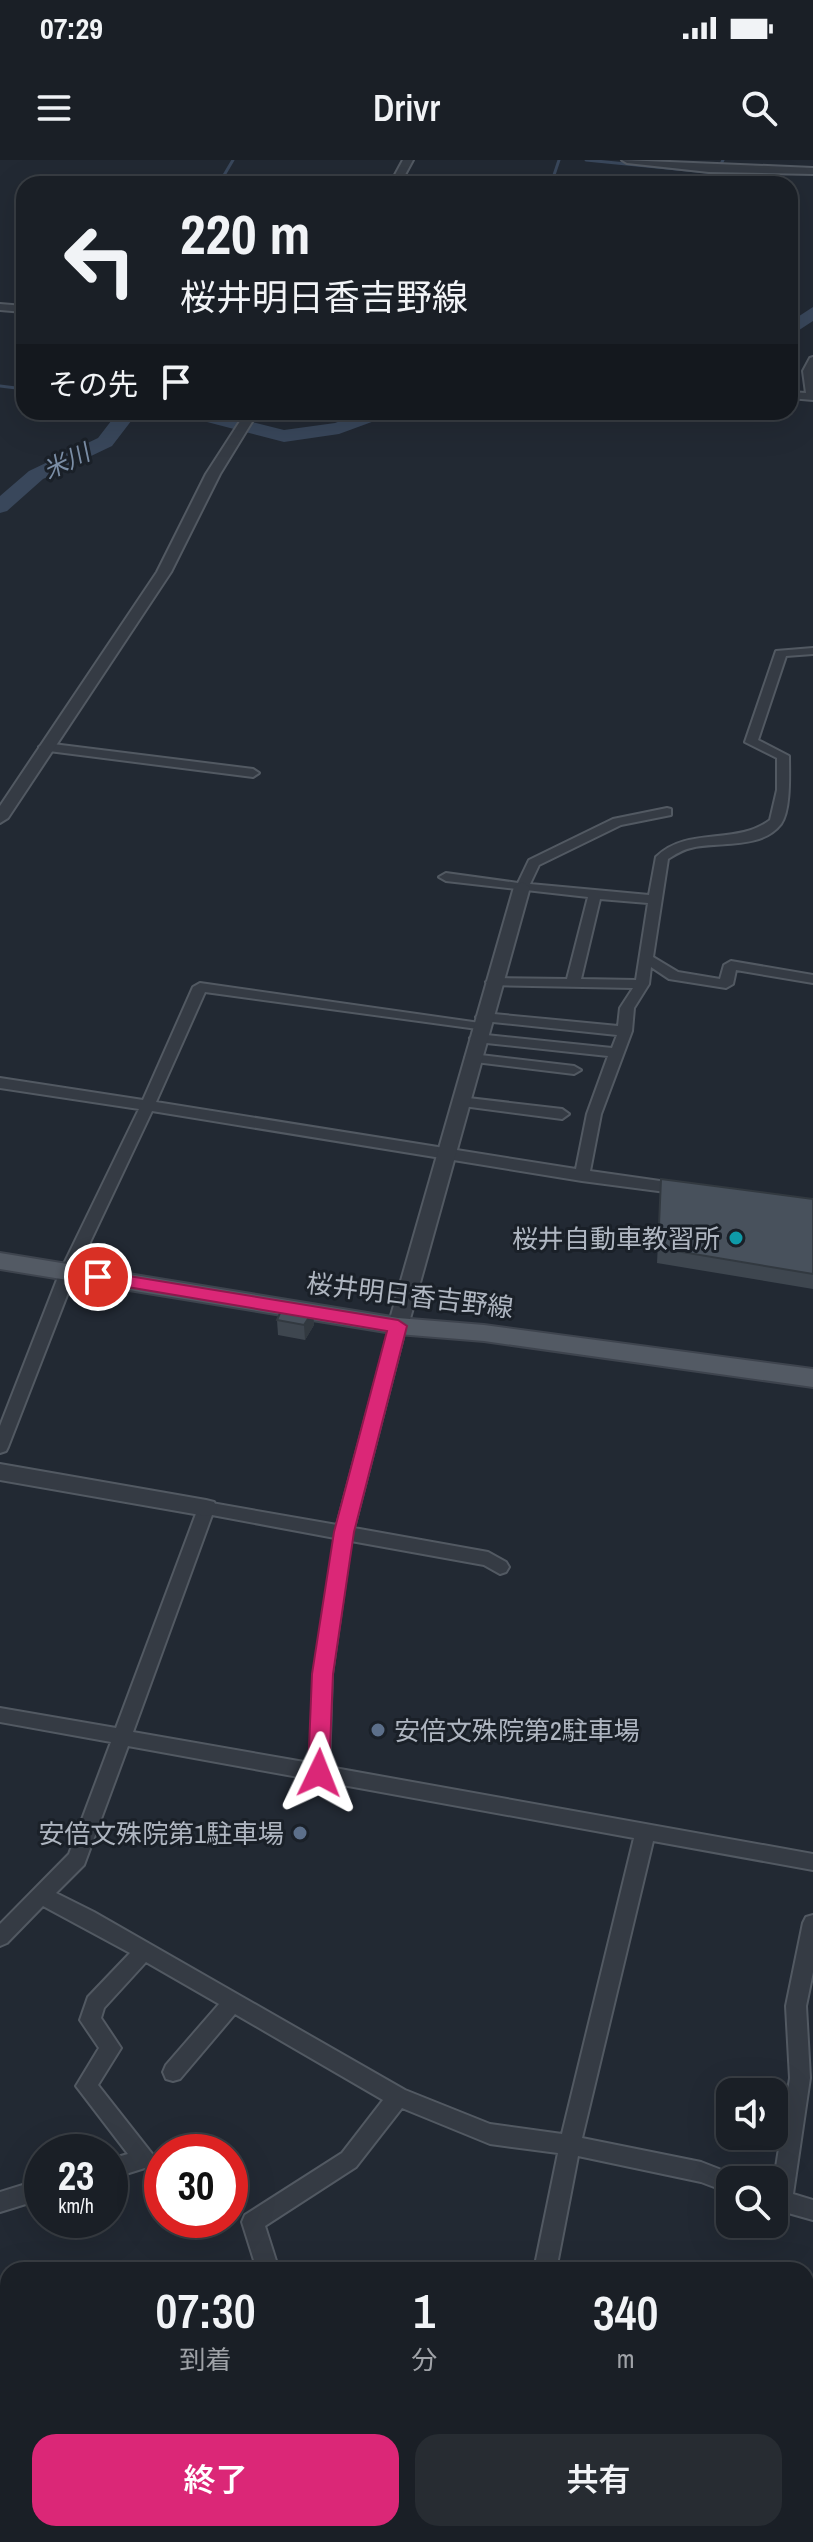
<!DOCTYPE html>
<html lang="ja">
<head>
<meta charset="utf-8">
<style>
	body { margin:0; font-family:"Archivo Narrow","Noto Sans JP",sans-serif; background:#272c32; color:#f1f3f6; height:100vh; display:flex; flex-direction:column; font-size:30px; white-space:nowrap }
	* { box-sizing:border-box; margin:0 }
	p { font-size:26px; color:#9fa2a7 }
	.icon { flex:none; width:44px; height:44px; fill:none; stroke:currentColor; stroke-width:2; stroke-linecap:round; stroke-linejoin:round }
	.map { position:relative; flex:1; overflow:hidden }
	.sheet { position:absolute; left:0px; top:2102px; width:814px; height:280px; display:flex; flex-direction:column; background:#1a1f26; border-radius:24px 24px 0 0; box-shadow:0 8px 32px #0002,0 0 0 2px #383d43 }
	.sheet>* { flex:none }
	.banner { position:absolute; left:16px; top:16px; width:782px; height:244px; border-radius:24px; box-shadow:0 8px 32px #0002,0 0 0 2px #383d43; background:#1a1f26; color:#f1f3f6; overflow:hidden }
	.controls { position:absolute; left:716px; top:1918px; display:grid; gap:16px }
	.controls a { display:grid; place-items:center; width:72px; height:72px; border-radius:16px; background:#1a1f26; box-shadow:0 8px 32px #0002,0 0 0 2px #383d43; font-size:40px }
	.speed { position:absolute; left:24px; top:1974px; display:flex; gap:16px; font-size:40px; font-weight:700; text-align:center }
	.speed>* { display:grid; place-content:center; width:104px; height:104px; border-radius:50%; background:#1a1f26; box-shadow:0 8px 32px #0002,0 0 0 2px #383d43; line-height:1 }
	.speed small { font-size:20px; font-weight:400 }
	.speed .limit { border:12px solid #d22; background:#fff; color:#111 }
	.pin { position:absolute; display:grid; place-items:center; width:68px; height:68px; color:#fff; margin:-34px; border:4px solid #fff; border-radius:50%; box-shadow:0 2px 8px #0007 }
	.me { position:absolute; width:88px; margin:-44px; rotate:2deg; stroke-linejoin:round; filter:drop-shadow(0 0 6px #0008) }
	.turn { display:flex; align-items:center; gap:28px; height:168px; padding:0 32px; font-size:36px }
	.turn .icon { width:104px; height:104px; stroke-width:2.5 }
	.turn b { display:block; font-size:56px; line-height:68px }
	.then { display:flex; align-items:center; height:76px; padding:0 32px; background:#0003; gap:16px; font-size:30px }
	.eta { display:flex; justify-content:space-evenly; align-items:center; height:136px; text-align:center }
	.eta b { font-size:48px; font-weight:600; line-height:56px }
	.button { display:flex; gap:16px; margin-top:auto; padding:16px 32px }
	.button a { flex:1; height:92px; border-radius:24px; background:#db2777; color:#fff; font-size:32px; font-weight:600; line-height:92px; text-align:center }
	.button a+a { background:#272c32; color:#f1f3f6 }
	.status { display:flex; justify-content:space-between; align-items:center; height:56px; padding:0 40px; background:#1a1f26; direction:ltr }
	.status svg { height:22px; fill:currentColor }
	header { display:flex; justify-content:space-between; align-items:center; height:104px; padding:0 32px; background:#1a1f26; font-size:36px; font-weight:600 }
	.map>svg:first-child { display:block }
	.green { fill:#283838 }
	.water { fill:#39475b }
	.lines { fill:none; stroke-linecap:round; stroke-linejoin:round }
	.stream { stroke:#39475b; stroke-width:3 }
	.river { fill:#39475b; fill-rule:evenodd }
	.minor-casing { stroke:#525962; stroke-width:4 }
	.tertiary-casing { stroke:#525962; stroke-width:4 }
	.primary-casing { stroke:#3e444e; stroke-width:4 }
	.minor { fill:#353b44; fill-rule:evenodd }
	.tertiary { fill:#353b44; fill-rule:evenodd }
	.primary { fill:#535a64; fill-rule:evenodd }
	.wall { fill:#3e464f }
	.shaded-wall { fill:#323940 }
	.building { fill:#48515c; stroke:#323940; stroke-width:2 }
	.route { fill:#db2777; stroke:#8e194d; stroke-width:2 }
	.culture-dot { fill:#0f9aa8; stroke:#1a2028; stroke-width:3 }
	.service-dot { fill:#5c6f8a; stroke:#1a2028; stroke-width:3 }
	.labels { text-anchor:middle; dominant-baseline:central; stroke-width:6; stroke-linejoin:round; paint-order:stroke }
	.far-water-label { font-size:24px; font-style:italic; fill:#7b8ea6; stroke:#1a2028 }
	.poi-label { font-size:26px; fill:#afb6c1; stroke:#1a2028; text-anchor:end }
	.street-label { font-size:26px; fill:#afb6c1; stroke:#1a2028 }
</style>
</head>
<body>
<div class="status"><b>07:29</b><svg viewBox="0 0 49 12"><path d="M0 12V9h3v3zM5 12V6h3v6zM10 12V3h3v9zM15 12V0h3v12zM26 1h20v11H26zM47 4h2v5h-2z"/></svg></div>
<header><svg class="icon" aria-label="menu" viewBox="0 0 24 24"><path d="M4 6h16M4 12h16M4 18h16"/></svg>Drivr<svg class="icon" aria-label="search" viewBox="0 0 24 24"><circle cx="10" cy="10" r="6"/><path d="M15 15l6 6"/></svg></header>
<div class="map">
<svg width="813" height="2382" viewBox="0 0 813 2382">
	<rect width="100%" height="100%" fill="#222933"/>
	<path class="green" d="M8,2291V2374H143L145,2382H0V2298Z"/>
	<path class="water" d="M8,2124V2261L0,2266V2130Z"/>
	<g class="lines">
		<g class="stream">
			<path d="M233,0L220,22L239,24"/>
			<path d="M586,0L717,13"/>
			<path d="M551,24L559,0"/>
			<path d="M711,24L723,0"/>
			<path d="M0,226L24,229"/>
		</g>
		<g class="river">
			<path d="M813,147V161L790,176V162Z"/>
			<path d="M118,252H138L112,286L43,319L7,351L0,353V336L29,311L98,278Z"/>
			<path d="M182,252H213L284,270L335,263L364,252H390L388,256L339,274L284,282L184,256Z"/>
		</g>
		<defs>
			<g id="minor">
				<path d="M0,144L24,146V152L0,150Z"/>
				<path d="M813,197V240L790,238V232L806,233L803,211L810,198Z"/>
				<path d="M813,488V494L786,496L758,580L789,596C789,613 791,650 781,664C761,690 718,681 691,688C682,690 676,694 668,699L653,797L678,812L720,819L724,805L731,801L813,815V823L736,810L733,824L726,828L669,819L651,807L649,824L634,848L632,871L601,954L590,1011L681,1024L688,1029L686,1033L681,1034L582,1021L152,951L76,1112L8,1287L6,1291L0,1293V1266L60,1112L139,949L0,928V918L143,940L193,827L200,823L480,863L487,867L485,870L205,832L156,942L576,1009L587,954L608,896L477,882L470,878L477,874L612,888L617,875L483,861L476,857L483,853L618,866L620,848L633,828L488,825L486,822L493,818L567,819L588,737L446,721L439,717L446,713L518,723L529,700L613,659L667,648L671,649V655L621,665L539,705L530,724L649,735L656,697C687,666 736,686 770,660L777,630V598L745,582L776,491ZM600,739L648,743L636,820L581,819Z"/>
				<path d="M45,583L253,609L259,613L253,617L41,590L39,587Z"/>
				<path d="M472,894L574,906L581,910L574,914L467,901L465,898Z"/>
				<path d="M460,937L562,949L569,954L562,959L455,945L453,942Z"/>
				<path d="M398,1160L406,1166L354,1368L488,1392L506,1402L509,1407L506,1412L500,1414L484,1405L351,1381L332,1514L329,1607L813,1694V1710L653,1681L582,1978L701,2002L737,2016L739,2020H730V2033L701,2022L578,1996L556,2110H534L558,1993L490,1984L402,1948L356,2007L265,2066L279,2110H257L242,2062L245,2055L342,1993L383,1940L235,1854L180,1919L173,1921L166,1919L163,1912L166,1905L219,1844L146,1802L104,1848L101,1858L121,1888L98,1925L153,1995L148,2007L110,2019V1999L128,1994L76,1926L99,1888L80,1860L88,1837L130,1793L43,1746L7,1783L0,1786V1764L69,1694L111,1582L0,1562V1548L116,1568L200,1343L206,1342L337,1365L390,1166ZM212,1355L335,1378L314,1514L310,1603L133,1572ZM128,1586L634,1678L562,1974L490,1964L405,1930L94,1752L56,1733L84,1705Z"/>
				<path d="M813,1755V1812L806,1846L810,1918L793,2034L813,2040V2060L774,2049V2020L790,1918L786,1846L803,1763L806,1757Z"/>
				<path d="M42,2019V2039L0,2052V2032Z"/>
				<path d="M8,2264V2289L0,2292V2267Z"/>
				<path d="M612,2374H638L642,2382H616Z"/>
			</g>
			<g id="tertiary">
				<path d="M403,0H413L400,24H390Z"/>
				<path d="M622,0L813,8V14L709,12L627,3Z"/>
				<path d="M246,252H258L220,314L171,412L8,658L0,663V646L157,412L206,314Z"/>
				<path d="M522,722L530,727L408,1166L398,1173L388,1166L514,727Z"/>
				<path d="M0,1304L206,1340L214,1342L217,1348L214,1354L206,1356L0,1320Z"/>
			</g>
			<path id="primary" d="M0,1093L398,1158L484,1165L813,1209V1227L484,1181L398,1174L0,1109Z"/>
		</defs>
		<use href="#minor" class="minor-casing"/>
		<use href="#tertiary" class="tertiary-casing"/>
		<use href="#primary" class="primary-casing"/>
		<use href="#minor" class="minor"/>
		<use href="#tertiary" class="tertiary"/>
		<use href="#primary" class="primary"/>
	</g>
	<g class="wall">
		<path d="M661,1019L813,1039V1129L657,1103Z"/>
		<path d="M313,1151L314,1165L305,1180L278,1175L277,1160Z"/>
	</g>
	<path class="shaded-wall" d="M313,1151L314,1165L305,1180L304,1165Z"/>
	<g class="building">
		<path d="M661,1019L813,1039V1114L658,1088Z"/>
		<path d="M283,1146L313,1151L304,1165L277,1160Z"/>
	</g>
	<path class="route" d="M98,1111L398,1160L407,1166L354,1372L333,1514L329,1613L326,1619L319,1622L311,1619L308,1613L312,1514L334,1372L387,1171L92,1121L89,1117L92,1113Z"/>
	<circle class="culture-dot" cx="736" cy="1078" r="8"/>
	<g class="service-dot">
		<circle cx="378" cy="1570" r="8"/>
		<circle cx="300" cy="1673" r="8"/>
	</g>
	<g class="labels">
		<g class="far-water-label">
			<text transform="translate(66 301) rotate(-26)">米川</text>
		</g>
		<g class="poi-label">
			<text x="720" y="1078">桜井自動車教習所</text>
			<text x="394" y="1570" text-anchor="start">安倍文殊院第2駐車場</text>
			<text x="284" y="1673">安倍文殊院第1駐車場</text>
		</g>
		<g class="street-label">
			<text transform="translate(410 1135) rotate(7)">桜井明日香吉野線</text>
		</g>
	</g>
</svg>
<div class="controls">
<a><svg class="icon" aria-label="sound" viewBox="0 0 24 24"><path d="M4 9h4l5-4v14l-5-4H4zM17 9q2 3 0 6"/></svg></a>
<a><svg class="icon" aria-label="search" viewBox="0 0 24 24"><circle cx="10" cy="10" r="6"/><path d="M15 15l6 6"/></svg></a>
</div>
<div class="speed"><div>23<small>km/h</small></div><div class="limit">30</div></div>
<div class="pin" style="left:98px;top:1117px;background:#d93025"><svg class="icon" aria-label="arrive" viewBox="0 0 24 24"><path d="M6 21V4h12l-3 4 3 4H6"/></svg></div>
<svg class="me" style="left:319px;top:1613px" viewBox="-20 -20 40 40"><path d="M0-17L14 15 0 8-14 15z" fill="#db2777" stroke="#fff" stroke-width="4"/></svg>
<div class="banner">
<div class="turn"><svg class="icon" aria-label="left" viewBox="0 0 24 24"><path d="M17 20v-9H6M10 6l-5 5 5 5"/></svg><div><b>220 m</b>桜井明日香吉野線</div></div>
<div class="then">その先<svg class="icon" aria-label="arrive" viewBox="0 0 24 24"><path d="M6 21V4h12l-3 4 3 4H6"/></svg></div>
</div>
<section class="sheet">
<div class="eta">
<div><b>07:30</b><p>到着</p></div>
<div><b>1</b><p>分</p></div>
<div><b>340</b><p>m</p></div>
</div>
<div class="button"><a>終了</a><a>共有</a></div>
</section>
</div>
</body>
</html>
